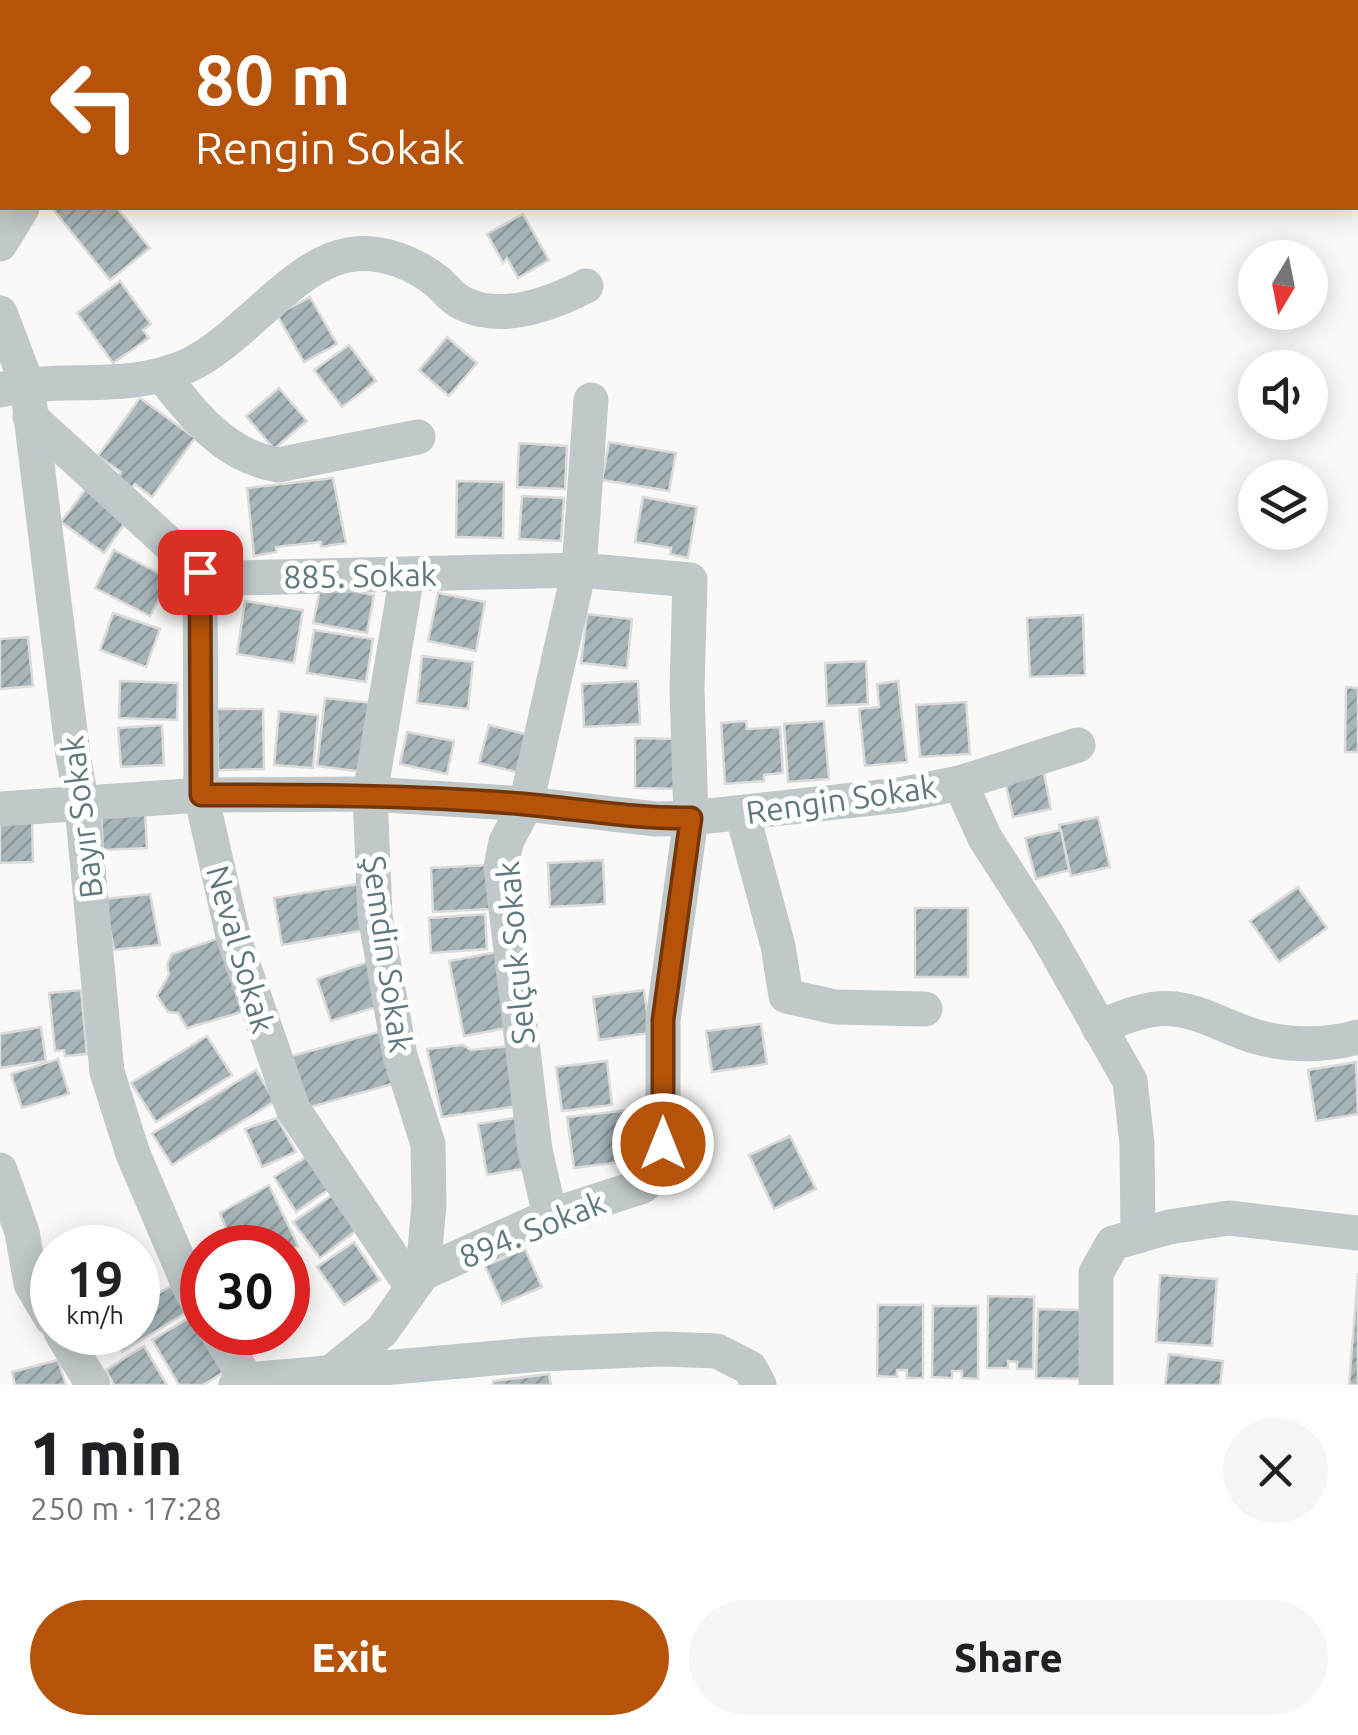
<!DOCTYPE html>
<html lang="en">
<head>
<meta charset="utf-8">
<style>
	body { margin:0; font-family:Ubuntu,sans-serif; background:#f6f6f6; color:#202124; height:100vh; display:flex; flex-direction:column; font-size:38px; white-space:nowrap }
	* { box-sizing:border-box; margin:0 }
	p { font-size:32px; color:#757577 }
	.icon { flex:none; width:55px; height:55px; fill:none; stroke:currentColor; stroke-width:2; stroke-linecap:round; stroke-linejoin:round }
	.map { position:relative; height:1385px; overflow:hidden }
	.sheet { display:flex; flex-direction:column; background:#fff; flex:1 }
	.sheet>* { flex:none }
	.guide { position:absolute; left:0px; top:0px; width:1360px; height:210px; box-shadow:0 5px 25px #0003; background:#b45309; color:#fff; overflow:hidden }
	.needle { width:65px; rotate:190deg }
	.tools { position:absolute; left:1238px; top:240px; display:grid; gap:20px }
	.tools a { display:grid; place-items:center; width:90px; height:90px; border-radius:50%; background:#fff; box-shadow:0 5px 25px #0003; font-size:50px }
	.speed { position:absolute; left:30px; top:1225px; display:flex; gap:20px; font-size:50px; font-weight:700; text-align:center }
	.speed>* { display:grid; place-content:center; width:130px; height:130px; border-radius:50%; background:#fff; box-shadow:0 5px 25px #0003; line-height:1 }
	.speed small { font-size:25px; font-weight:400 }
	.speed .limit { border:15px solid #d22; background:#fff; color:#111 }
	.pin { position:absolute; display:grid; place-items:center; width:85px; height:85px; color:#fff; margin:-42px; border-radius:20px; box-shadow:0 5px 15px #0006 }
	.me { position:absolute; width:110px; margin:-55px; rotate:0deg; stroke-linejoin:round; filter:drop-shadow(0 0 8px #0008) }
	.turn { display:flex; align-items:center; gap:35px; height:210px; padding:0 30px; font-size:45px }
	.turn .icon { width:130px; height:130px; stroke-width:2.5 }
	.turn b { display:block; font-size:70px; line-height:85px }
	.round { display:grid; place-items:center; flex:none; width:105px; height:105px; border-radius:52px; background:#f6f6f6 }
	.summary { display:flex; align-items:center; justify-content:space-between; height:170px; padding:0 30px }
	h1 { font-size:60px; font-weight:800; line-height:75px }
	.button { display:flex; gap:20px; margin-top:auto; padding:20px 30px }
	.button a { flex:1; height:115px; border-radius:60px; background:#b45309; color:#fff; font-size:40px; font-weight:800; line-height:115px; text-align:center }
	.button a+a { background:#f6f6f6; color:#202124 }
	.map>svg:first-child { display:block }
	.building { fill:url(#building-hatch); stroke:#dcdbda; stroke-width:2.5 }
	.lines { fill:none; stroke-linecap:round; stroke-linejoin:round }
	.minor { stroke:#c1c8ca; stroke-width:35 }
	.route-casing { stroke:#753606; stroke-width:25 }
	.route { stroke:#b45309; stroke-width:18 }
	.labels { text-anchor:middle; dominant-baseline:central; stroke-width:10; stroke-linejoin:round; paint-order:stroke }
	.street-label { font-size:32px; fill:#5f787e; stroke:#fff }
</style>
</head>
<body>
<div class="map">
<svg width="1358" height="1385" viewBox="0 0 1358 1385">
	<defs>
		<pattern id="building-hatch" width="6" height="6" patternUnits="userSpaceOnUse" patternTransform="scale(2.5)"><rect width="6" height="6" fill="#a7b5b8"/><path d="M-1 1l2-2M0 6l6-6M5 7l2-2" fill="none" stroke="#8b989b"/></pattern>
	</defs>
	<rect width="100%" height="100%" fill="#faf9f8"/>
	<g class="building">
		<path d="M175,0H233L234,2H176Z"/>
		<path d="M352,0H420L425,2H350Z"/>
		<path d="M0,52L2,53V126L0,125Z"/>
		<path d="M52,208H117L150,248L110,280Z"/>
		<path d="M523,214L549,260L518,278L507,258L503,263L487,234Z"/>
		<path d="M120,281L151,324L143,330L149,338L113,363L77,313Z"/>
		<path d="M310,297L337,344L304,362L277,315Z"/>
		<path d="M447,337L477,363L449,396L419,370Z"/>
		<path d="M349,345L376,381L342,407L314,370Z"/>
		<path d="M279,388L307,421L274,449L246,416Z"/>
		<path d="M140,398L195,438L152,497L135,484L131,489L117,479L121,472L98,456Z"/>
		<path d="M609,442L676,453L669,491L602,480Z"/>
		<path d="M519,443L567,446L565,489L517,487Z"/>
		<path d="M333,478L346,543L321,547V542L276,547V552L254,556L247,488Z"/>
		<path d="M457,481L504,482L503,538L456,537Z"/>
		<path d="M88,486L130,516L104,553L61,522Z"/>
		<path d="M522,496L564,498L561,541L519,539Z"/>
		<path d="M643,497L697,507L688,558L670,554L671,548L635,542Z"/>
		<path d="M114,550L170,579L150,616L95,588Z"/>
		<path d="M321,585L374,595L367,633L313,623Z"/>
		<path d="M438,593L485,602L476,651L428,641Z"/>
		<path d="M245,601L303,610L294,663L237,654Z"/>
		<path d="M113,613L160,629L146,667L100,650Z"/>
		<path d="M587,614L632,619L627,668L581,663Z"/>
		<path d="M1083,615L1085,675L1030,677L1027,618Z"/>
		<path d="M314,630L373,639L366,682L307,673Z"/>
		<path d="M28,637L33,686L0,689V639Z"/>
		<path d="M422,656L473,662L468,709L417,703Z"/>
		<path d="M866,661L868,704L827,706L825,663Z"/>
		<path d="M120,681L178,683L177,720L119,718Z"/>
		<path d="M638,681L640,724L584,727L582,684Z"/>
		<path d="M898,681L907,762L865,766L859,709L879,707L877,684Z"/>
		<path d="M1346,687L1358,688V752H1345Z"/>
		<path d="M325,698L372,703L361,767L355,771L317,766Z"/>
		<path d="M966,702L970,754L920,757L916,705Z"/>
		<path d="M217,709H263L264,769L218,770Z"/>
		<path d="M279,711L318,715L313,768L274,765Z"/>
		<path d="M746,721L747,729L780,727L783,773L764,775V781L725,784L721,723Z"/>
		<path d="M824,721L829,779L788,782L784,724Z"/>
		<path d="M162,725L164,765L121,767L118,728Z"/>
		<path d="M489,725L529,735L520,773L479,763Z"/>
		<path d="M407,732L454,741L447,774L400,764Z"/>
		<path d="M635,738L679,739V789L635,788Z"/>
		<path d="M1044,773L1051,809L1013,817L1005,781Z"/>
		<path d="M145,812L147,848L103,850L101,813Z"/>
		<path d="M32,816L33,862L0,863V817Z"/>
		<path d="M1098,817L1110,867L1071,876L1059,825Z"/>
		<path d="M1061,830L1069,870L1036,879L1025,838Z"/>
		<path d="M603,860L605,904L550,907L548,863Z"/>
		<path d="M488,865L490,909L433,912L431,868Z"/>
		<path d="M357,884L365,930L282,945L274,898Z"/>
		<path d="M1298,887L1327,928L1279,962L1250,921Z"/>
		<path d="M150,894L160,945L114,950L104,899Z"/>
		<rect x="915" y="908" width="53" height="69"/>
		<path d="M485,914L487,949L431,953L429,918Z"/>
		<path d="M219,938L242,1012L187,1028L178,1013L168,1012L157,996L169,974L167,964L172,954Z"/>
		<path d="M497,952L512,1027L464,1036L449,961Z"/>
		<path d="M368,962L382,1005L331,1021L317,979Z"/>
		<path d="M81,990L87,1054L65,1056L64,1050L55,1051L49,993Z"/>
		<path d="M644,990L650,1033L599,1040L593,997Z"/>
		<path d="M761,1024L767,1064L712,1072L706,1031Z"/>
		<path d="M41,1027L46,1061L0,1068V1034Z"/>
		<path d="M382,1031L396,1083L307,1108L292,1056Z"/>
		<path d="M207,1036L232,1075L156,1122L131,1083Z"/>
		<path d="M463,1045L471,1050L510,1046L518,1106L442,1117L427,1049Z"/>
		<path d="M58,1059L69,1094L22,1108L11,1074Z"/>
		<path d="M607,1061L612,1105L562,1111L556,1067Z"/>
		<path d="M1356,1062L1358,1114L1316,1121L1308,1070Z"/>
		<path d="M256,1070L275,1101L172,1165L152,1134Z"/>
		<path d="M630,1110L637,1160L574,1168L567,1117Z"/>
		<path d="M519,1117L527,1168L487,1175L478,1124Z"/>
		<path d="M277,1118L296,1152L262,1167L245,1129Z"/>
		<path d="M790,1136L816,1189L774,1209L749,1155Z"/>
		<path d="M311,1154L336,1184L296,1212L274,1177Z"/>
		<path d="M269,1185L298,1246L288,1252V1248H234L220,1213Z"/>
		<path d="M338,1191L362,1226L320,1258L293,1222Z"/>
		<path d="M354,1242L380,1280L344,1305L317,1267Z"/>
		<path d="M525,1249L542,1287L502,1304L485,1266Z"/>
		<path d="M1358,1273V1385H1349Z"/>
		<path d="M1160,1275L1217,1279L1212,1346L1156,1342Z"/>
		<path d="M171,1286L187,1312L122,1352L114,1332H138V1306Z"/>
		<path d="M988,1296L1034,1297L1033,1369H1017V1362L1008,1361V1368H987Z"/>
		<path d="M878,1305H923V1378H907V1370H897V1377L877,1376Z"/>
		<path d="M933,1306H978V1379L962,1378V1371H952V1378L932,1377Z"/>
		<path d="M1038,1309L1083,1310L1081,1379L1036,1378Z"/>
		<path d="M196,1314L229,1369L203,1385H179L152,1340Z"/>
		<path d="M144,1346L167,1385H114L106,1370Z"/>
		<path d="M1169,1354L1223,1361L1220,1385H1165Z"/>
		<path d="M58,1360L66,1385H15L12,1372Z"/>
		<path d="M549,1374L551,1385H493V1381Z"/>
	</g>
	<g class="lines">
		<g class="minor">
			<path d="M253,2L257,0"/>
			<path d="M0,29L2,23"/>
			<path d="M0,244L22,208"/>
			<path d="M0,313L27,384L73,755L82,805L107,1072L133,1154L191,1290L202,1309"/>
			<path d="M163,376C194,416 225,456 278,465L418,437"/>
			<path d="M0,390C62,375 126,393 187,366C241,342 293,264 348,255C380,249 415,263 439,283C446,290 453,299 462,303C501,323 551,304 586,286"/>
			<path d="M30,417L200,572L238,578L579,570L690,580L687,689L691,818L663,1020V1145L660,1169L643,1186L550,1216L423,1273L382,1331L329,1374"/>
			<path d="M200,572L201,795L233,936L293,1109L412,1287"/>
			<path d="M407,575L370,794L375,916L400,1056L428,1144L429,1204L423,1273"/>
			<path d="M960,783L985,838L1046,933L1130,1081L1137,1143L1138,1236"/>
			<path d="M0,809L201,795L370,794L526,804L656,819L691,818L900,795L960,783L1078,745"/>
			<path d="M742,813L778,946L786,996L835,1007L925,1009"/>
			<path d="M1099,1028C1122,1017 1149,1006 1175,1009C1205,1013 1229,1029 1257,1037C1289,1046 1326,1046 1358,1037"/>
			<path d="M0,1170L22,1232L31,1284L52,1319"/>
			<path d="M550,1216L535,1150L501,867L506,842L526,804L579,570L591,400"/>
			<path d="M61,1332L93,1385"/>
			<path d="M217,1332L247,1380"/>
			<path d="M236,1385L247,1380L541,1354L662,1349L717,1351L750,1368L759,1385"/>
			<path d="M1096,1385V1273L1113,1243L1169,1227L1229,1218L1358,1233"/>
		</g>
	</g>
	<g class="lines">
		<defs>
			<path id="route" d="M200,572L201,795C309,795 416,795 523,804C579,809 635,819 691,818L663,1020V1144"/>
		</defs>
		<use href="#route" class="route-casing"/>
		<use href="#route" class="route"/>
	</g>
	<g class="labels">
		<g class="street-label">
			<text transform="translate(360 575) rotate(-1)">885. Sokak</text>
			<text transform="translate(841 799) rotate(-8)">Rengin Sokak</text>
			<text transform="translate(81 817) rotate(-97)">Bayır Sokak</text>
			<text transform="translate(241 949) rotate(74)">Neval Sokak</text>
			<text transform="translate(515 953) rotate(-95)">Selçuk Sokak</text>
			<text transform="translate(388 954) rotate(82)">Şemdin Sokak</text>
			<text transform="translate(532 1229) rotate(-22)">894. Sokak</text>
		</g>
	</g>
</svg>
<div class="tools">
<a><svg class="needle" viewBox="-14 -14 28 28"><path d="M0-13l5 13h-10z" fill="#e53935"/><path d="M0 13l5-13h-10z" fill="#757577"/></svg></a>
<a><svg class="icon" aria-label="sound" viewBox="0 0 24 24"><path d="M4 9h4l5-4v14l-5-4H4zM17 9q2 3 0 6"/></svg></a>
<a><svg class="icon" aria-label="layers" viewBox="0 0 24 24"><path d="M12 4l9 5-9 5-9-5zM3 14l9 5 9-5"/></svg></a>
</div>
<div class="speed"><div>19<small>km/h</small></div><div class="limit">30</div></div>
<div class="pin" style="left:200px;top:572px;background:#d93025"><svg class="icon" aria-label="arrive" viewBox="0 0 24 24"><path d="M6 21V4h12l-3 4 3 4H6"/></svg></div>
<svg class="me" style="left:663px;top:1144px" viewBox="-20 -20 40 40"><circle r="17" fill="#b45309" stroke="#fff" stroke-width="3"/><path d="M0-11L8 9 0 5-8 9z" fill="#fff"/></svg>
<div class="guide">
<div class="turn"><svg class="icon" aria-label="left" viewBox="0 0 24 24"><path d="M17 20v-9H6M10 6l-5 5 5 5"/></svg><div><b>80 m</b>Rengin Sokak</div></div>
</div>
</div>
<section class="sheet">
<div class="summary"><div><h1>1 min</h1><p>250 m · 17:28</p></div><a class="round"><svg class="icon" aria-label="close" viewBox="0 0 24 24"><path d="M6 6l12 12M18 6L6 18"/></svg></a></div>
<div class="button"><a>Exit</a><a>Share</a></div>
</section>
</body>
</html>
